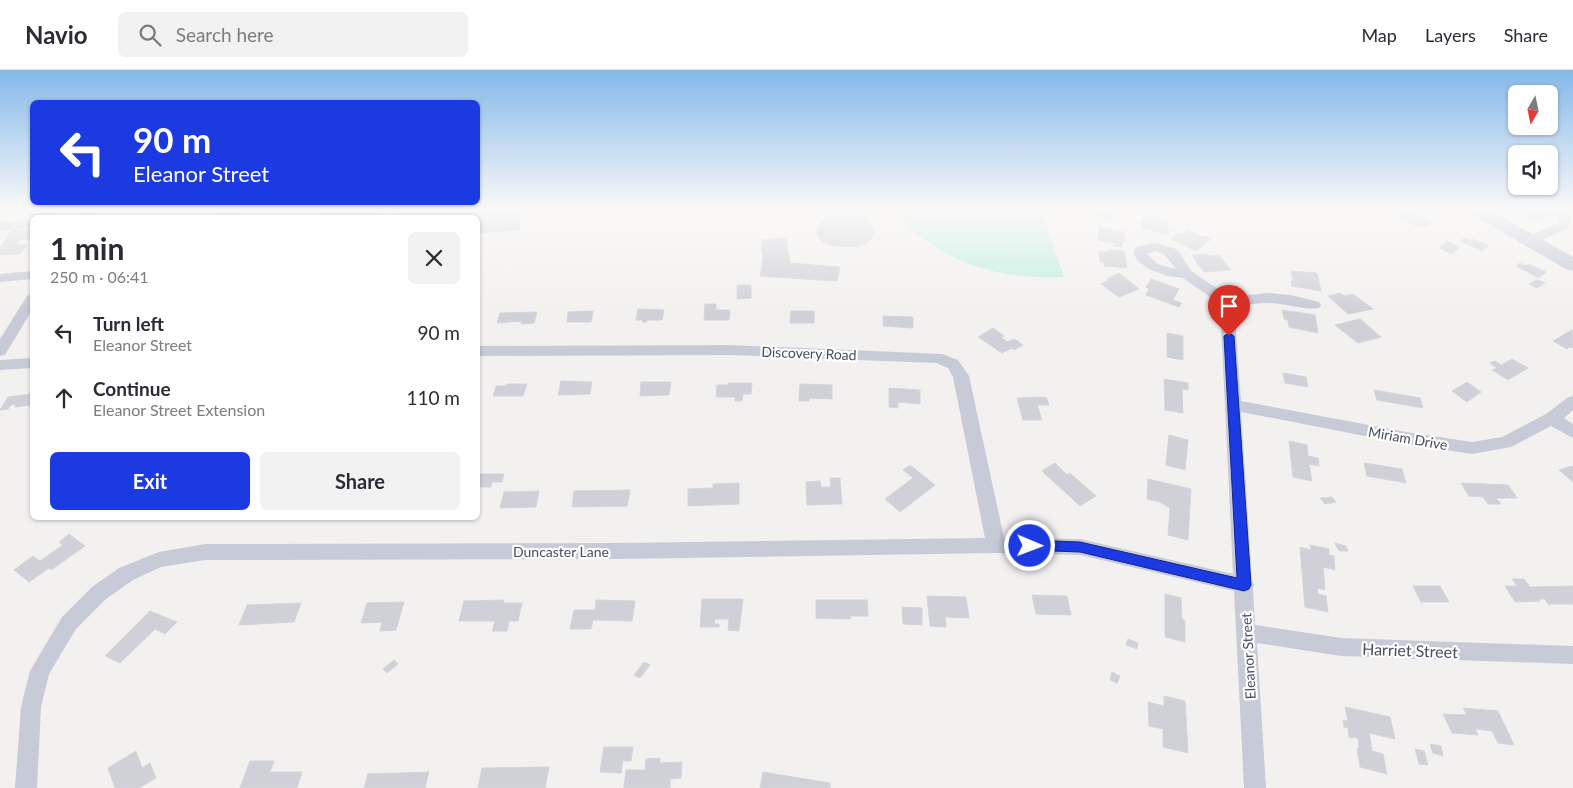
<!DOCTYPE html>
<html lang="en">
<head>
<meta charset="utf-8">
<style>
	body { margin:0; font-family:Lato,sans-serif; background:#f2f2f3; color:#2b2b33; height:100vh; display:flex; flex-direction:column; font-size:19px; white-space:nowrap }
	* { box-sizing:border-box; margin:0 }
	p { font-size:16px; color:#7c7c81 }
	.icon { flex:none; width:28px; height:28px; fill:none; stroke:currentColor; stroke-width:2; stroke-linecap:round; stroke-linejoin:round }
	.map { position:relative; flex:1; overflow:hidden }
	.side { position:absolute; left:30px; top:145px; width:450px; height:305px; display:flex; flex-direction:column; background:#fff; border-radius:8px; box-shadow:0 1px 4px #0004 }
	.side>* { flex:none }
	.top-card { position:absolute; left:30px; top:30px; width:450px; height:105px; border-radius:8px; box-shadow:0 1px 4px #0004; background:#1c3ae1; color:#fff; overflow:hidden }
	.needle { width:32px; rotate:189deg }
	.fabs { position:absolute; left:1508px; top:15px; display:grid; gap:10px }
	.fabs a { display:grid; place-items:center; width:50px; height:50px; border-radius:8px; background:#fff; box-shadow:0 1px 4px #0004; font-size:25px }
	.pin { position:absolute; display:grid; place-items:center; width:42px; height:42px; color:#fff; margin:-51px -21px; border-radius:50% 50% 50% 0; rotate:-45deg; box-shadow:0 0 5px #0007 }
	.pin .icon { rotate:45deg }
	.me { position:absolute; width:55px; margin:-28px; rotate:91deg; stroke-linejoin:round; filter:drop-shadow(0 0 4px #0008) }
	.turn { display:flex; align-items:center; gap:18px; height:105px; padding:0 20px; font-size:22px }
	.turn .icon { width:65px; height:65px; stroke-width:2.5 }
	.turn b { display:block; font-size:35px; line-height:42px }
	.round { display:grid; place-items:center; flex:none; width:52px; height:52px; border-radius:8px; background:#f2f2f3 }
	.overview { display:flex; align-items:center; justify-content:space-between; height:85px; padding:0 20px }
	h1 { font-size:30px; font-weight:700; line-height:38px }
	.button { display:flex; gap:10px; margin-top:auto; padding:10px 20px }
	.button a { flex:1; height:58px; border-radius:8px; background:#1c3ae1; color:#fff; font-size:20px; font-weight:700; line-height:58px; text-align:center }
	.button a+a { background:#f2f2f3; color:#2b2b33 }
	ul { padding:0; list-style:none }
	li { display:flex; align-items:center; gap:15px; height:65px; padding:0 20px }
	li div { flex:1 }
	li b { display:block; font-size:19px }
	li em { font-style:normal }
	header { display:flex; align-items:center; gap:30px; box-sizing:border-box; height:70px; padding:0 25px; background:#fff; border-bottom:1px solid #e1e1e2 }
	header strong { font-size:24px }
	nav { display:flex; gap:28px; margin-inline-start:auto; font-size:18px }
	.search { width:350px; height:45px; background:#f2f2f3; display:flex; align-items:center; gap:12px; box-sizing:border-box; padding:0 18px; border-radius:8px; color:#7c7c81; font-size:19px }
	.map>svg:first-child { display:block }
	.green { fill:#c0efdf }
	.building { fill:#d0d1d8; stroke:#d4d4db }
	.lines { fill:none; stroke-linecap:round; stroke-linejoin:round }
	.street { fill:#c7cbd7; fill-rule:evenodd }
	.secondary { fill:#c3c7d8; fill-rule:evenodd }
	.route { fill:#1c3ae1; stroke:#122692 }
	.labels { text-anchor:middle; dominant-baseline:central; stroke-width:4.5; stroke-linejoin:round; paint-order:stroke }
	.street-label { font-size:14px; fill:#484d5d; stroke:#fff }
	.near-street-label { font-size:16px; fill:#484d5d; stroke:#fff }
</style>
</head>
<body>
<header>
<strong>Navio</strong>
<div class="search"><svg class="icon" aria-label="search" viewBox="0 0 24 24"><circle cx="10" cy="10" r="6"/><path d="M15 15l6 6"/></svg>Search here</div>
<nav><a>Map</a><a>Layers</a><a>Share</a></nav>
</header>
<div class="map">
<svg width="1573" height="718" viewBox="0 0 1573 718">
	<rect width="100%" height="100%" fill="#f3f1f0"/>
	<path class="green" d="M896,140H1041L1064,207C1012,209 965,200 922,168C912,161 901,151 896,140Z"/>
	<g class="building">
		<path d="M33,140H56L52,146L24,148Z"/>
		<path d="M219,140H243H240L237,148H217Z"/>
		<path d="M323,140H378L377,145L380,146L454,140H521L519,160L478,163V148H320Z"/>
		<path d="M1089,140H1118L1120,141L1104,151Z"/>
		<path d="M1386,140H1410L1433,153L1423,157L1418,154L1415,156Z"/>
		<path d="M1518,140H1543L1552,145L1536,152Z"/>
		<path d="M840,144L862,148L870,153L874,160L873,167L867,173L857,177L833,176L823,172L817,165V158L821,152L829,147Z"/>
		<path d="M1145,144L1169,151L1166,159L1169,160L1168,165L1141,158Z"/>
		<path d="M1098,157L1124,162L1125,171H1123L1122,177L1114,176V173L1098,170Z"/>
		<path d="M32,159V169L20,170L16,175L28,174L20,184L0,185V178L11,161Z"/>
		<path d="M1188,160L1202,167L1203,166L1211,169L1196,181L1171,169L1179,163L1183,164Z"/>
		<path d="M786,168L790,193L840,197L837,211L760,206L763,191L761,170Z"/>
		<path d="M1465,168L1471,171L1474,169L1489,176L1482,181L1460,171Z"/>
		<path d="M1447,171L1460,177L1452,184L1439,178Z"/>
		<path d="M1108,180L1124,181L1127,198L1104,196V192H1100L1099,181L1109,182Z"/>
		<path d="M1208,184L1209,186L1219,185L1231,200L1204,202L1192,185Z"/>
		<path d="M1520,193L1526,196L1528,194L1546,202L1539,208L1516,196Z"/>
		<path d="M1291,201L1317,203L1321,221L1292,216L1291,211H1293Z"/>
		<path d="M1119,203L1139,219L1119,227L1101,214L1109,210L1107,209Z"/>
		<path d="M1151,209L1179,219L1173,230L1182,233L1179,237L1146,225L1149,219L1146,217Z"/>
		<path d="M1536,210H1538L1545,213L1537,218L1529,214Z"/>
		<path d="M737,215H751V228L737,229Z"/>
		<path d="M1341,223L1344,226L1353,224L1373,239L1348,244L1328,226Z"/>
		<path d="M705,234H716V240H730L729,250H704Z"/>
		<path d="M638,239L664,240L662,250H647L646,252H642L643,250H636Z"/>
		<path d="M1282,240L1315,245L1318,263L1289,257L1288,250L1284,249Z"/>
		<path d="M593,241L591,252H567L568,242Z"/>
		<path d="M791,241H814V253H790Z"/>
		<path d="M537,242L534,253L521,254L522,251L497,253L500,243Z"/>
		<path d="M883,246L913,247V258L883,256Z"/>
		<path d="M1360,249L1381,267L1358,273L1335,255Z"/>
		<path d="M993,258L1004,266L1001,267L1007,272L1014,269L1023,275L1014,280L1012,278L1002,283L978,267Z"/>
		<path d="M1572,260L1573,278L1570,277L1567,279L1553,271Z"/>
		<path d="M1167,263L1183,266V290L1167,287Z"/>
		<path d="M1512,289L1528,298L1508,310L1492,300L1497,298L1490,293L1495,291L1501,295Z"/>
		<path d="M1283,303L1306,307L1308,317L1285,313Z"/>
		<path d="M1164,309L1188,313V320L1182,319L1183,343L1165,340Z"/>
		<path d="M561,311L592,312L590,324L558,325Z"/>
		<path d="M641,312H671L669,325L640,326Z"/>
		<path d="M1467,312L1481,322L1467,332L1452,321Z"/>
		<path d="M728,313H752L751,324H743L742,331H735V327H716L717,315H728Z"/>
		<path d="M507,314H527L523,326H493L496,316H506Z"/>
		<path d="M800,314L832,315V329L809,328V331H799Z"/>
		<path d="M889,318L920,320V334L898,332V338L889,337Z"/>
		<path d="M1374,320L1420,328L1423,338L1377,330Z"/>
		<path d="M32,324V335L15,337L16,334L11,335L8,339L0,340L8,327Z"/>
		<path d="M1046,327L1049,335H1037L1042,350H1023L1017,328Z"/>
		<path d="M1169,365L1188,370L1185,400L1166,395Z"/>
		<path d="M1289,371L1307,375L1308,386L1318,388L1319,396L1309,394L1312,411L1293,407Z"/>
		<path d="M1055,393L1067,405L1070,403L1096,426L1080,436L1042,401Z"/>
		<path d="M1364,393L1402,399L1406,413L1367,406Z"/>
		<path d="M910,395L935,415L900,442L885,429L913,408L903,400Z"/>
		<path d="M1572,396L1573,397V412L1559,400Z"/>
		<path d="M478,404H504L502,412H492L491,417H479L480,412H478Z"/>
		<path d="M830,408H840L842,434L807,435L806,412L820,411L821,417H831Z"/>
		<path d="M1148,409L1191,419L1188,470L1168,465L1170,438L1160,432L1147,429Z"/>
		<path d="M739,413V434L688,436V419L713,418V414Z"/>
		<path d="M1461,413L1508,415L1517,428H1496L1501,434H1488L1483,427L1469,426Z"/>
		<path d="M630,420L627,436L572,437L574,421Z"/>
		<path d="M539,421L536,437L500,438L504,422Z"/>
		<path d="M1332,427L1336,432L1325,434L1320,428Z"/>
		<path d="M69,464L85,476L51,500L49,498L29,512L14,500L33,486L40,491L63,475L59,472Z"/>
		<path d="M1335,473L1346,476L1348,481H1339Z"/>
		<path d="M1310,475L1329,479V485L1334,486L1335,500L1323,497L1325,520L1317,518L1318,524L1326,526L1328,542L1305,537L1300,477L1311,480Z"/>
		<path d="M1512,509H1524L1530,517L1573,516V534H1548L1545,529H1538L1540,531L1515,532L1505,516H1517Z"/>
		<path d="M1413,516H1440L1449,532H1421Z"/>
		<path d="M1165,524L1181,528L1182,549L1185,551V572L1165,567Z"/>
		<path d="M1032,525L1067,526L1071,545L1036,544Z"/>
		<path d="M927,526L966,527L969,548L945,547L946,557L930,556Z"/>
		<path d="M702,529H743L739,561L728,560L729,549H715L714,554H719V557H700Z"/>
		<path d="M504,530L503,533H522L518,551H509L507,561H492L495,551H459L464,531Z"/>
		<path d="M596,530L635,531L632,551L593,550L591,559H570L574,540H595Z"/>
		<path d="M816,530H867L868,546H850V549L816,548Z"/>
		<path d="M404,532L396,560L380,561L382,552L361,553L367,533Z"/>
		<path d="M301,533L294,552L239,555L247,535Z"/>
		<path d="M902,537L922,538V555L903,554Z"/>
		<path d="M150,541L177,552L165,564L155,559L120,593L105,586Z"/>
		<path d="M1128,569L1138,573L1137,579L1126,575Z"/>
		<path d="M394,590L398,594L387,603L383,599Z"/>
		<path d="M644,592L650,595L640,608L634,605Z"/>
		<path d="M1112,602L1120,606L1117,613L1110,610Z"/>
		<path d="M1164,626L1185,631L1188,683L1163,677V659L1149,656L1148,632L1164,636Z"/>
		<path d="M1345,637L1390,647L1395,669L1369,663L1372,681L1383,684L1387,704L1360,697L1357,679L1359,677L1358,668L1349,667L1348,658L1344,657L1343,650L1348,651Z"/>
		<path d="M1463,638L1498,641L1514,675L1498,673L1492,661L1475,659L1478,665L1452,663L1443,644L1467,645Z"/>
		<path d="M1430,674L1441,676L1443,686L1433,683Z"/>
		<path d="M604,677H633L631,691H623L621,703L600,702Z"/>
		<path d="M1415,679L1424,681L1428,695L1419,694Z"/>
		<path d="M136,681L142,698L150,693L156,708L139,718H115L108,698Z"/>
		<path d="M660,688V693L682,692L681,708L670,709V718H624L626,700H645L646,689Z"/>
		<path d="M250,691H274L270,702H302L297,718H240Z"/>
		<path d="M549,697L545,718H478L482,698Z"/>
		<path d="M429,702L425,718H364L368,704Z"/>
		<path d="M763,702L830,713V718H760Z"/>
	</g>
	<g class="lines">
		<g class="street">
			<path d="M86,140H98L93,148H80Z"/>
			<path d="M1550,140H1563L1571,150L1567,159L1533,174H1523L1521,171L1523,168L1557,154L1558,150Z"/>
			<path d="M32,149V157L0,161V153Z"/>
			<path d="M1155,173L1174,178L1180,183L1191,201L1230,227L1267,223L1291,225L1319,232L1321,235L1319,238C1307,241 1281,232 1267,233C1256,233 1245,235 1234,236L1241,331L1406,362L1472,372L1502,367L1546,344L1567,328L1573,326V340L1564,348L1573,354V368L1551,356L1511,377L1472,384L1406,374L1241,342L1252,511L1254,515L1253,518L1255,555L1341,568L1573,576V594L1341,586L1257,573L1266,718H1244L1234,521L1080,485L996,483L617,489L205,490L161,497L133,510L106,529L76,559L49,604L41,637L37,718H15L21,637L30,601L62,547L92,517L119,498L159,482L205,474L617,473L985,468L953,307L948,298L936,293L730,285L478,286V276L730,275L942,284L958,290L969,306L1004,468L1080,469L1233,504L1220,234L1183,208L1167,206L1149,199L1139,192L1133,184L1136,177ZM1155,181L1164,184L1176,199L1158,194L1147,184Z"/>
			<path d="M32,201V209L0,212V204Z"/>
			<path d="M32,224V240L5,285L0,286V269L27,226Z"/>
			<path d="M32,288V298L0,300V290Z"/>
		</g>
		<path class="secondary" d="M1468,140H1490L1573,187V201L1566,199L1471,144Z"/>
	</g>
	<linearGradient id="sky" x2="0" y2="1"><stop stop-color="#84b8e9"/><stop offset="0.58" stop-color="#faf9f8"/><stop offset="1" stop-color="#faf9f8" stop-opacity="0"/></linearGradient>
	<rect width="1573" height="241" fill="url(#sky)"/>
	<path class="route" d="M1229,263L1234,266L1251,515L1249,519L1244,521L1080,482L1025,480L1023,476L1025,472L1030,470L1080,472L1237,508L1224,266Z"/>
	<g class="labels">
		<g class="street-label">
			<text transform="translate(809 283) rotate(2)">Discovery Road</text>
			<text transform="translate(1408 368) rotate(10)">Miriam Drive</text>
			<text x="561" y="481">Duncaster Lane</text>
			<text transform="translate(1248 586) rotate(-93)">Eleanor Street</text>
		</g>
		<g class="near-street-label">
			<text transform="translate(1410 580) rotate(2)">Harriet Street</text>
		</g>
	</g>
</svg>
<div class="fabs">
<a><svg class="needle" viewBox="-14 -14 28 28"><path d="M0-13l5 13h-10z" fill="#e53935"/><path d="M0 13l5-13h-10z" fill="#7c7c81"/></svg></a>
<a><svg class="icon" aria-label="sound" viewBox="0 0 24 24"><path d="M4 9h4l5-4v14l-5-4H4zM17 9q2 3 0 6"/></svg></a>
</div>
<div class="pin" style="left:1229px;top:266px;background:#d93025"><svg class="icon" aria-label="arrive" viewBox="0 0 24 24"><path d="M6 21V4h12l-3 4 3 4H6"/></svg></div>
<svg class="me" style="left:1030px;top:476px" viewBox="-20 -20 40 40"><circle r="17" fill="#1c3ae1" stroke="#fff" stroke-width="3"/><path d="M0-11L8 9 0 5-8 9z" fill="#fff"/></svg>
<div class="top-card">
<div class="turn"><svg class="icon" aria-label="left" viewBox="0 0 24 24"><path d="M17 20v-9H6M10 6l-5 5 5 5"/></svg><div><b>90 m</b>Eleanor Street</div></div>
</div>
<section class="side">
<div class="overview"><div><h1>1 min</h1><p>250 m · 06:41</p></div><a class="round"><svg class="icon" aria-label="close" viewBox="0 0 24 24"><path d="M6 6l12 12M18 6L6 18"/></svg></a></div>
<ul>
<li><svg class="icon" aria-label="left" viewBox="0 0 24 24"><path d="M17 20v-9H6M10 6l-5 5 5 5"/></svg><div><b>Turn left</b><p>Eleanor Street</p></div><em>90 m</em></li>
<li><svg class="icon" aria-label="ahead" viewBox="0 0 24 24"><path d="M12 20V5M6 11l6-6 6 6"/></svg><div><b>Continue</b><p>Eleanor Street Extension</p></div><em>110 m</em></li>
</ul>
<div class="button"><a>Exit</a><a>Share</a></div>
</section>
</div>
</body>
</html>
